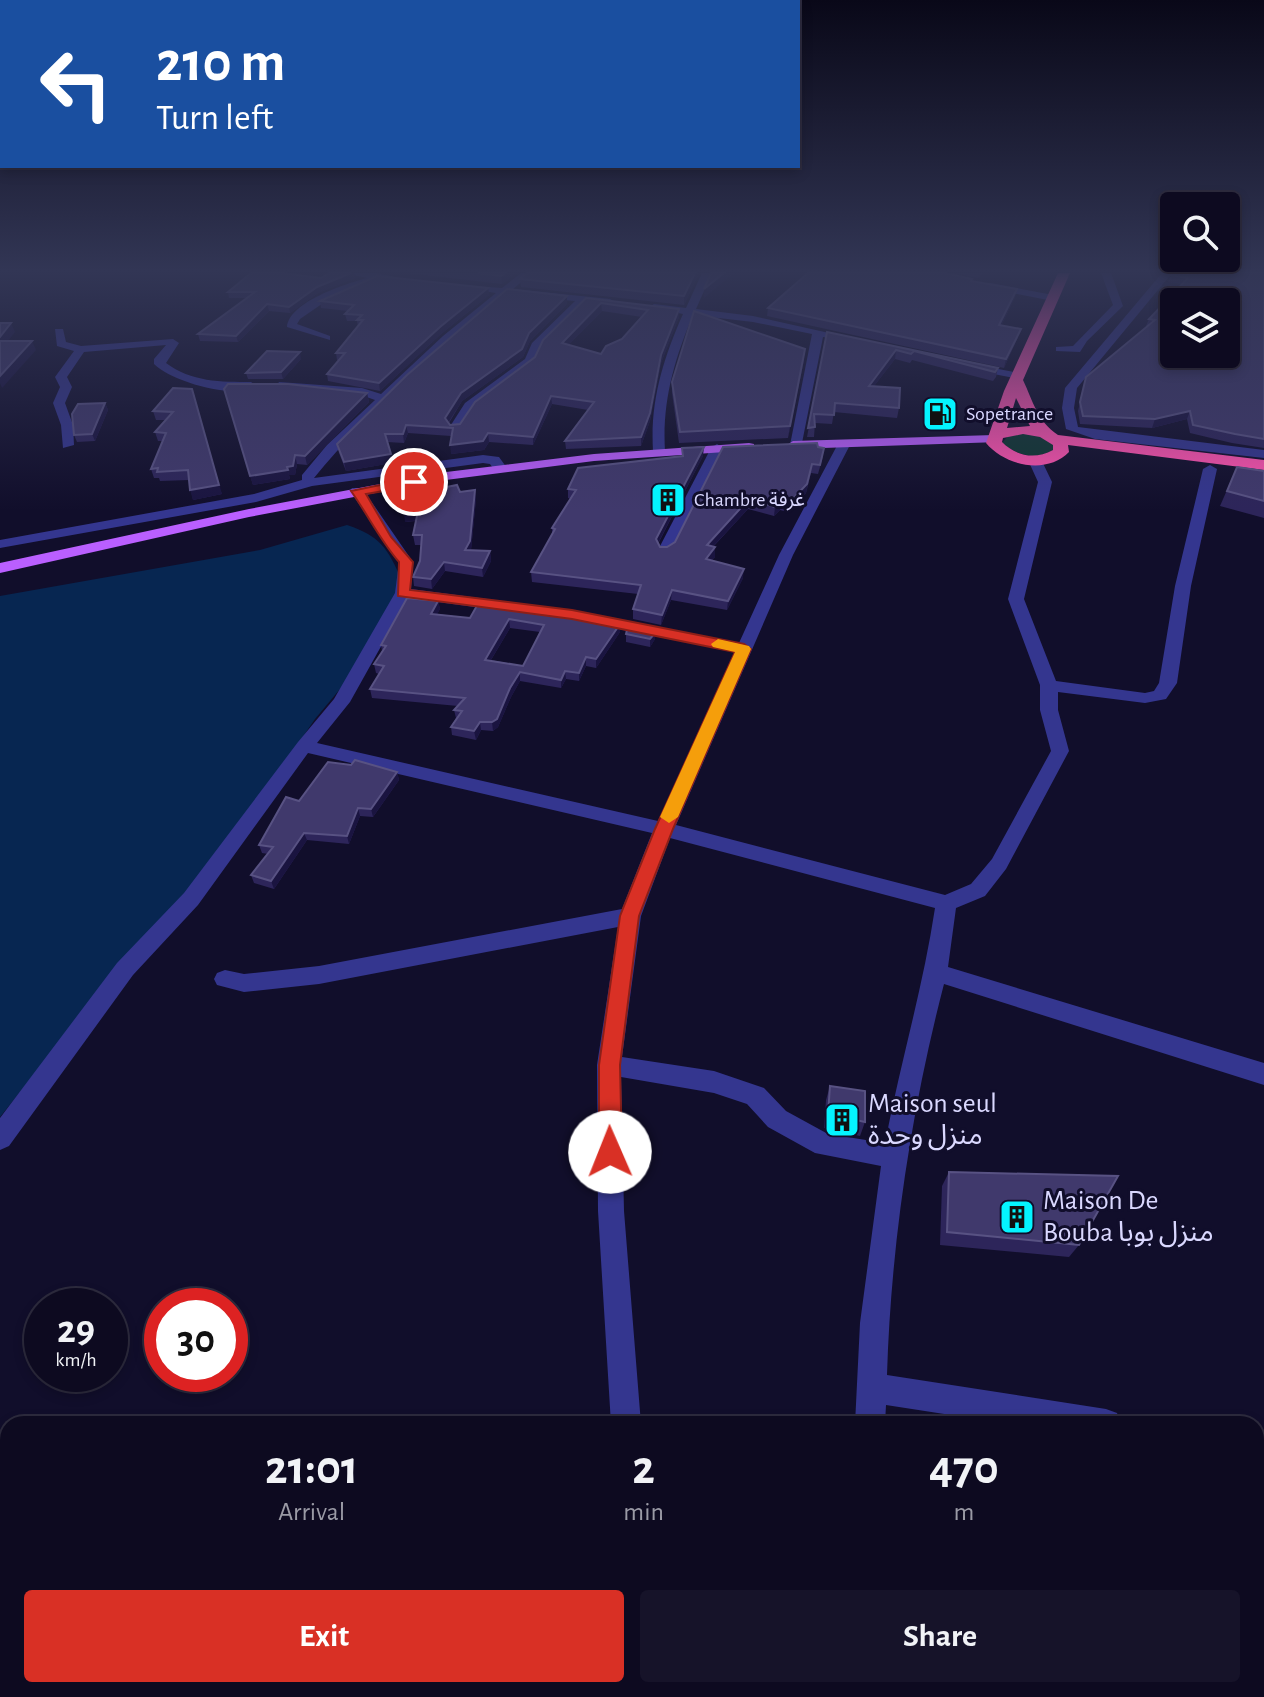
<!DOCTYPE html>
<html lang="en">
<head>
<meta charset="utf-8">
<style>
	body { margin:0; font-family:"Alegreya Sans","Noto Sans Arabic",sans-serif; background:#161329; color:#f1f3f6; height:100vh; display:flex; flex-direction:column; font-size:30px; white-space:nowrap }
	* { box-sizing:border-box; margin:0 }
	p { font-size:26px; color:#9a9aa5 }
	.icon { flex:none; width:44px; height:44px; fill:none; stroke:currentColor; stroke-width:2; stroke-linecap:round; stroke-linejoin:round }
	.map { position:relative; flex:1; overflow:hidden }
	.drawer { position:absolute; left:0px; top:1416px; width:1264px; height:282px; display:flex; flex-direction:column; background:#0d0a20; border-radius:24px 24px 0 0; box-shadow:0 4px 12px #0003,0 0 0 2px #2d2b3e }
	.drawer>* { flex:none }
	.guide { position:absolute; left:0px; top:0px; width:800px; height:168px; box-shadow:0 4px 12px #0003,0 0 0 2px #2d2b3e; background:#1a4fa0; color:#fff; overflow:hidden }
	.buttons { position:absolute; left:1160px; top:192px; display:grid; gap:16px }
	.buttons a { display:grid; place-items:center; width:80px; height:80px; border-radius:8px; background:#0d0a20; box-shadow:0 4px 12px #0003,0 0 0 2px #2d2b3e; font-size:40px }
	.speed { position:absolute; left:24px; top:1288px; display:flex; gap:16px; font-size:40px; font-weight:700; text-align:center }
	.speed>* { display:grid; place-content:center; width:104px; height:104px; border-radius:50%; background:#0d0a20; box-shadow:0 4px 12px #0003,0 0 0 2px #2d2b3e; line-height:1 }
	.speed small { font-size:20px; font-weight:400 }
	.speed .limit { border:12px solid #d22; background:#fff; color:#111 }
	.pin { position:absolute; display:grid; place-items:center; width:68px; height:68px; color:#fff; margin:-34px; border:4px solid #fff; border-radius:50%; box-shadow:0 2px 8px #0007 }
	.me { position:absolute; width:88px; margin:-44px; rotate:359deg; stroke-linejoin:round; filter:drop-shadow(0 0 6px #0008) }
	.turn { display:flex; align-items:center; gap:28px; height:168px; padding:0 24px; font-size:36px }
	.turn .icon { width:104px; height:104px; stroke-width:2.5 }
	.turn b { display:block; font-size:56px; line-height:68px }
	.eta { display:flex; justify-content:space-evenly; align-items:center; height:136px; text-align:center }
	.eta b { font-size:48px; font-weight:700; line-height:56px }
	.button { display:flex; gap:16px; margin-top:auto; padding:16px 24px }
	.button a { flex:1; height:92px; border-radius:8px; background:#d93025; color:#fff; font-size:32px; font-weight:700; line-height:92px; text-align:center }
	.button a+a { background:#161329; color:#f1f3f6 }
	.map>svg:first-child { display:block }
	.green { fill:#103632 }
	.water { fill:#072651 }
	.lines { fill:none; stroke-linecap:round; stroke-linejoin:round }
	.minor { fill:#34368f; fill-rule:evenodd }
	.major { fill:#ba5fff; fill-rule:evenodd }
	.highway { fill:#ff53af; fill-rule:evenodd }
	.wall { fill:#2d255a; fill-rule:evenodd }
	.shaded-wall { fill:#1a1440 }
	.building { fill:#40396c; stroke:#585283; stroke-width:2; fill-rule:evenodd }
	.route { fill:#d93025; stroke:#8d1f18; stroke-width:2 }
	.slow { fill:#f59e0b }
	.labels { text-anchor:middle; dominant-baseline:central; stroke-width:6; stroke-linejoin:round; paint-order:stroke }
	.far-poi-label { font-size:20px; fill:#dad8ff; stroke:#110e2b; text-anchor:start }
	.near-poi-label { font-size:28px; fill:#dad8ff; stroke:#110e2b; text-anchor:start }
</style>
</head>
<body>
<div class="map">
<svg width="1264" height="1697" viewBox="0 0 1264 1697">
	<rect width="100%" height="100%" fill="#110e2b"/>
	<path class="green" d="M1029,433L1051,441L1056,448C1037,461 1020,457 1002,443L1008,436Z"/>
	<path class="water" d="M347,525C380,536 388,548 402,581L392,604L345,683L315,719L226,849L125,961L0,1117V596L260,550Z"/>
	<g class="lines">
		<g class="minor">
			<path d="M345,273H376L405,279L400,282L375,279V282L329,299L300,319L297,324L330,336V340L287,327C289,302 345,284 367,278Z"/>
			<path d="M521,273H532L513,289L610,299L615,302L610,305L585,303L541,346L534,363L474,408L459,431H451L449,428L465,403L525,359L532,343L575,301L507,295C439,350 370,410 314,478L483,455L499,457L507,468L505,471H495L490,464L483,463L312,486L256,502L0,548V540L254,494L302,480V475L327,445L375,400L361,395L283,389L277,385L279,382L362,388L381,394L443,336L496,293L458,287L459,285L502,288Z"/>
			<path d="M702,273H712L696,309L753,316L856,339L851,342L823,337L801,448L790,445L812,334L753,322L693,315C674,360 662,402 665,451L659,455L653,451C650,401 663,359 683,314L649,307L654,304L686,308Z"/>
			<path d="M1101,273H1111L1123,306L1087,341L1080,352L1056,351V347L1073,346L1113,305Z"/>
			<path d="M1162,273H1172L1077,388L1074,408L1078,427L1264,450V458L1095,439L1066,429L1062,408L1065,388Z"/>
			<path d="M990,283L1053,295L1058,298L1053,301L986,288V284Z"/>
			<path d="M55,329H63L66,342L81,346L173,339L179,343L166,363C191,382 221,382 251,382L257,386C236,400 172,382 154,364V359L166,345L84,352L67,377L72,387L65,403L73,425L74,445L63,448L61,425L53,403L60,387L55,377L74,351L57,346Z"/>
			<path d="M972,364L1019,373L1025,376L1019,379L968,369V365Z"/>
			<path d="M840,440L851,443L793,555L676,825L945,895L971,884L992,859L1051,751L1040,710V685L1008,599L1038,482L1028,460L1040,457L1052,482L1024,599L1056,681L1145,693L1154,691L1159,683L1175,586L1203,469L1210,465L1217,469L1191,586L1177,683L1166,699L1145,703L1058,692V710L1069,751L1006,869L985,896L956,908L948,967L1264,1063V1085L944,984C911,1111 891,1244 887,1375L1106,1409L1117,1413L1121,1424H1009L886,1405L885,1424H855L860,1323L881,1166L815,1153L768,1127L747,1104L714,1093L621,1077L624,1211L641,1424H611L598,1211L597,1065L618,927L319,984L244,992L217,985L214,979L217,973L225,970L244,974L319,966L622,909L652,833L308,753L198,905L133,975L9,1146L0,1150V1118L117,963L184,893L298,742L334,699L395,593L399,562L350,491L352,488H362L413,562L411,589L572,610L739,643L779,555ZM408,598L572,620L735,652L658,821L317,743L350,702ZM670,838L935,908C923,988 900,1064 885,1143L828,1134L786,1111L764,1088L714,1071L622,1057L641,916Z"/>
			<path d="M717,444L723,448L672,550L665,554L660,553L658,550L711,448Z"/>
			<path d="M1256,1431L1264,1432V1462L1256,1461Z"/>
			<path d="M8,1499V1531L0,1532V1500Z"/>
			<path d="M615,1690H649L650,1697H614Z"/>
			<path d="M803,1690H837L836,1697H800Z"/>
		</g>
		<g class="major">
			<path d="M994,435L1000,439L999,442L793,449L787,445L793,441Z"/>
			<path d="M749,443L754,444V450L594,461L438,481L249,517L0,573V563L249,509L438,473L594,454Z"/>
		</g>
		<path class="highway" d="M1058,273H1070L1023,380C1033,401 1037,421 1058,435L1264,460V470L1068,445L1069,452C1047,475 1005,466 986,443L1004,391ZM1016,398L1030,426L1007,428ZM1023,434L1040,437L1053,445V450C1035,460 1016,456 1002,442L1003,438Z"/>
	</g>
	<g class="wall">
		<path d="M329,273H354L355,278L318,293L290,313L269,311L238,342L200,341L198,334L247,298H229L228,292L321,278Z"/>
		<path d="M407,273H516L502,284Z"/>
		<path d="M527,273H699L684,305L521,287L520,279Z"/>
		<path d="M955,273H982L978,278Z"/>
		<path d="M1264,273V448L1232,443L1190,433L1187,419L1152,428L1080,424L1078,411L1086,377L1147,327L1146,326L1149,319L1182,284L1168,282L1171,275Z"/>
		<path d="M972,281L1017,289L1015,297L1001,326L1018,337L1004,368L767,316L768,308Z"/>
		<path d="M488,288L489,295L441,334L380,391L328,381L327,374L339,360H337L336,353L358,327L357,321H347L345,314L348,311L321,308L320,301Z"/>
		<path d="M586,298L679,309V317L661,363L650,421L641,446L566,449L565,441L588,410L552,404L533,445L489,442L484,450L451,454V436L408,433L404,443L387,442L392,463L346,471L339,453L337,444L567,304L530,341L523,357L462,401L449,423L450,425L460,424L535,357ZM602,311L642,317L622,339L601,354L568,345Z"/>
		<path d="M827,332L998,368L996,377L993,381L912,360L910,363L895,359L874,386L899,408L897,418L834,412L832,424L815,423L814,437H807Z"/>
		<path d="M301,359L283,379H248L246,373Z"/>
		<path d="M804,360L788,438L679,443L672,393V382Z"/>
		<path d="M173,388L222,494L193,500L189,480L160,481L159,478H154L151,469L163,441H158L155,432L166,420H156L153,411Z"/>
		<path d="M224,389L367,393L369,402L307,465L297,464L295,475H289L290,479L253,485Z"/>
		<path d="M105,403L108,410L95,441L77,442L74,435Z"/>
		<path d="M818,447L823,456L818,474L811,473L806,493L788,512L780,510L774,516L748,509L713,547H715V557L712,560L743,578L727,610L671,600L661,625L633,619V609L638,594L532,582L531,572L552,534V528L571,499L568,498V489L682,456V448L703,456L658,544L660,547H667Z"/>
		<path d="M1237,467L1264,471V518L1220,506Z"/>
		<path d="M460,492L476,499L471,550L490,551L491,561L483,577L445,571L432,589L414,586L413,577L420,561L421,545H415L413,535L416,521L405,522Z"/>
		<path d="M438,601L440,609L437,614L470,618L479,602L620,632L596,668L586,666L579,681L566,679L561,688L520,681L511,697L498,727L493,731L481,730L476,740L452,735L451,727L456,718L454,710L458,706L372,698L370,689L379,674L376,673L374,664L382,651L381,645ZM510,628L540,632L523,666L491,660Z"/>
		<path d="M626,634L655,639L650,647L626,642Z"/>
		<path d="M397,772L399,780L373,817L360,816L349,844L307,840L274,889L254,883L251,875L268,854L262,853L259,845L299,801Z"/>
		<path d="M830,1086L865,1122L860,1136L824,1128L826,1100Z"/>
		<path d="M949,1172L1079,1245L1069,1257L940,1245L942,1186Z"/>
	</g>
	<g class="shaded-wall">
		<path d="M351,273H354L355,278L318,293L290,313L289,307L317,287Z"/>
		<path d="M505,273H516L502,284L501,276Z"/>
		<path d="M695,273H699L684,305V296Z"/>
		<path d="M724,273H734L704,298V289Z"/>
		<path d="M488,288L489,295L441,334L380,391L379,383L440,327Z"/>
		<path d="M1017,289L1015,297L997,334L999,325Z"/>
		<path d="M567,296V304L530,341L523,357L462,401L446,426L445,418L461,393L529,333Z"/>
		<path d="M601,303L602,311L562,351V343Z"/>
		<path d="M267,304L269,311L238,342L236,336Z"/>
		<path d="M679,309V317L661,363L650,421L641,446V437L661,355Z"/>
		<path d="M11,323L15,332L1,350L0,337Z"/>
		<path d="M1021,329L1018,337L1004,368L1006,359Z"/>
		<path d="M32,341L36,350L2,388L0,383V376Z"/>
		<path d="M805,349L804,360L788,438L790,426Z"/>
		<path d="M896,350L895,359L867,395L869,386Z"/>
		<path d="M300,352L301,359L283,379L281,372Z"/>
		<path d="M192,389L222,494L193,500L190,490Z"/>
		<path d="M367,393L369,402L307,465L305,456Z"/>
		<path d="M551,396L552,404L533,445V437Z"/>
		<path d="M105,403L108,410L95,441L92,434Z"/>
		<path d="M1190,411L1187,419L1152,428L1155,419Z"/>
		<path d="M406,425L408,433L404,443L403,434Z"/>
		<path d="M488,433L489,442L484,450L451,454L450,445Z"/>
		<path d="M704,447L703,456L655,549L656,539Z"/>
		<path d="M391,454L392,463L346,471L344,462Z"/>
		<path d="M295,455L297,464L295,475H289L287,467Z"/>
		<path d="M812,464L806,493L788,512L789,503Z"/>
		<path d="M288,470L290,479L253,485L250,476Z"/>
		<path d="M475,490L476,499L471,550H465Z"/>
		<path d="M749,499L748,509L706,554L707,545Z"/>
		<path d="M781,501L780,510L774,516L775,507Z"/>
		<path d="M418,511L419,520L405,522L404,513Z"/>
		<path d="M715,547V557L705,568L706,559Z"/>
		<path d="M490,551L491,561L483,577L482,568Z"/>
		<path d="M444,562L445,571L432,589L431,579Z"/>
		<path d="M744,569L743,578L727,610L728,601Z"/>
		<path d="M672,590L671,600L661,625L662,615Z"/>
		<path d="M438,601L440,609L433,622L431,614Z"/>
		<path d="M509,619L510,628L486,668L485,660Z"/>
		<path d="M620,624V632L596,668V659Z"/>
		<path d="M656,632L655,639L650,647V639Z"/>
		<path d="M586,657V666L579,681V673Z"/>
		<path d="M565,671L566,679L561,688V680Z"/>
		<path d="M520,672V681L511,697L498,727L493,731L492,722Z"/>
		<path d="M480,722L481,730L476,740L474,731Z"/>
		<path d="M397,772L399,780L373,817L371,809Z"/>
		<path d="M358,808L360,816L349,844L347,836Z"/>
		<path d="M304,833L307,840L274,889L271,881Z"/>
	</g>
	<g class="building">
		<path d="M251,273H282L321,278L329,273H351L317,287L289,307L267,304L236,336L198,334L255,292H228Z"/>
		<path d="M478,273H505L501,276Z"/>
		<path d="M527,273H695L684,296L520,279Z"/>
		<path d="M711,273H724L704,289Z"/>
		<path d="M808,273H945L972,279L971,281L1017,289L999,325L1021,329L1006,359L768,308Z"/>
		<path d="M1172,273H1264V439L1235,434L1193,425L1190,411L1155,419L1083,416L1080,402L1086,377L1155,320L1149,319L1188,278L1171,275ZM1174,302H1226V354H1174Z"/>
		<path d="M377,276L488,288L440,327L379,383L327,374L345,353H336L363,320H357L362,315L345,314L354,305L320,301Z"/>
		<path d="M507,289L567,296L529,333L522,349L461,393L445,418L450,425L460,424L475,402L535,357L543,340L586,298L679,309L661,355L650,413L641,437L565,441L594,402L551,396L533,437L488,433L483,441L450,445L453,428L406,425L403,434H385L391,454L344,462L337,444L407,375ZM601,303L648,310L622,339L606,346L601,354L562,343Z"/>
		<path d="M694,311L805,349L790,426L680,432L672,382Z"/>
		<path d="M0,323H11L0,337Z"/>
		<path d="M827,332L998,368L995,372L914,351L911,354L896,350L869,386L900,388L899,408L835,403L834,415L814,414L815,427L808,428Z"/>
		<path d="M0,341H32L0,376Z"/>
		<path d="M267,351L300,352L281,372L246,373Z"/>
		<path d="M228,384H288L367,393L305,456L295,455L293,466L287,467L288,470L250,476L224,389Z"/>
		<path d="M173,388L192,389L219,485L190,490L188,470L157,472L158,468L151,469L166,433L155,432L173,412L153,411Z"/>
		<path d="M105,403L92,434L74,435L72,414L78,404Z"/>
		<path d="M817,443L818,447L824,448L820,465L812,464L807,484L789,503L781,501L775,507L749,499L707,545L715,547L706,559L744,569L728,601L672,590L662,615L633,609L641,585L531,572L555,529L552,528L576,490L568,489L578,468L683,456L682,448L704,447L656,539L660,547H667L675,542L723,447Z"/>
		<path d="M1237,467L1264,471V501L1227,491Z"/>
		<path d="M457,485L460,492L475,490L470,541L465,550L490,551L482,568L444,562L431,579L413,577L420,561L422,535H413L418,511L404,513L401,496Z"/>
		<path d="M407,598L438,601L431,614L470,618L479,602L620,624L596,659L586,657L579,673L565,671L561,680L520,672L510,688L497,719L492,722H480L474,731L451,727L462,711L454,710L465,698L370,689L384,666L374,664L386,646L381,645ZM509,619L544,625L523,666L485,660Z"/>
		<path d="M628,626L656,632L650,639L626,634Z"/>
		<path d="M355,760L397,772L371,809L358,808L347,836L304,833L271,881L251,875L273,847L259,845L286,797L299,801L328,762L351,765Z"/>
		<path d="M830,1086L865,1091V1122L828,1114Z"/>
		<path d="M949,1172L1118,1176L1079,1245L947,1232Z"/>
	</g>
	<linearGradient id="sky" x2="0" y2="1"><stop stop-color="#090818"/><stop offset="0.53" stop-color="#323655"/><stop offset="1" stop-color="#323655" stop-opacity="0"/></linearGradient>
	<rect width="1264" height="511" fill="url(#sky)"/>
	<path class="route" d="M414,478L421,482L419,485L366,494L391,537L413,562L410,590L572,610L744,644L751,649L673,829L639,916L620,1065L622,1152L619,1160L610,1163L602,1160L599,1152V1065L620,916L655,829L735,652L572,619L398,596L399,562C380,540 368,515 351,491Z"/>
	<path class="slow" d="M718,639L749,646L751,649L678,817L669,823L660,817L735,652L713,647L711,644Z"/>
	<defs>
		<symbol id="fuel-square" viewBox="-11 -11 22 22"><rect x="-9" y="-9" width="18" height="18" rx="4" fill="#04f4ff" stroke="#110e2b"/><path d="M-5.5-6h7V0h2V4h1.3V-2.5L3-4.5l.8-.8L6-3V5H2.5V1h-1V6h-7ZM-4.2-4.7v3.2H.2V-4.7Z" fill="#111"/></symbol>
		<symbol id="building-square" viewBox="-11 -11 22 22"><rect x="-9" y="-9" width="18" height="18" rx="4" fill="#04f4ff" stroke="#110e2b"/><path d="M-4-6H4V6H1V3H-1V6H-4ZM-2.5-4.3h1.7v1.8h-1.7ZM.8-4.3h1.7v1.8H.8ZM-2.5-1h1.7V.8h-1.7ZM.8-1h1.7V.8H.8Z" fill="#111"/></symbol>
	</defs>
	<g fill-rule="evenodd">
		<use href="#fuel-square" x="920" y="394" width="40" height="40"/>
		<use href="#building-square" x="648" y="480" width="40" height="40"/>
		<use href="#building-square" x="822" y="1100" width="40" height="40"/>
		<use href="#building-square" x="997" y="1197" width="40" height="40"/>
	</g>
	<g class="labels">
		<g class="far-poi-label">
			<text x="966" y="414">Sopetrance</text>
			<text x="694" y="500">Chambre غرفة</text>
		</g>
		<g class="near-poi-label">
			<text x="868" y="1104">Maison seul<tspan x="868" dy="32">منزل وحدة</tspan></text>
			<text x="1043" y="1201">Maison De<tspan x="1043" dy="32">Bouba منزل بوبا</tspan></text>
		</g>
	</g>
</svg>
<div class="buttons">
<a><svg class="icon" aria-label="search" viewBox="0 0 24 24"><circle cx="10" cy="10" r="6"/><path d="M15 15l6 6"/></svg></a>
<a><svg class="icon" aria-label="layers" viewBox="0 0 24 24"><path d="M12 4l9 5-9 5-9-5zM3 14l9 5 9-5"/></svg></a>
</div>
<div class="speed"><div>29<small>km/h</small></div><div class="limit">30</div></div>
<div class="pin" style="left:414px;top:482px;background:#d93025"><svg class="icon" aria-label="arrive" viewBox="0 0 24 24"><path d="M6 21V4h12l-3 4 3 4H6"/></svg></div>
<svg class="me" style="left:610px;top:1152px" viewBox="-20 -20 40 40"><circle r="19" fill="#fff"/><path d="M0-13L10 11 0 6-10 11z" fill="#d93025"/></svg>
<div class="guide">
<div class="turn"><svg class="icon" aria-label="left" viewBox="0 0 24 24"><path d="M17 20v-9H6M10 6l-5 5 5 5"/></svg><div><b>210 m</b>Turn left</div></div>
</div>
<section class="drawer">
<div class="eta">
<div><b>21:01</b><p>Arrival</p></div>
<div><b>2</b><p>min</p></div>
<div><b>470</b><p>m</p></div>
</div>
<div class="button"><a>Exit</a><a>Share</a></div>
</section>
</div>
</body>
</html>
